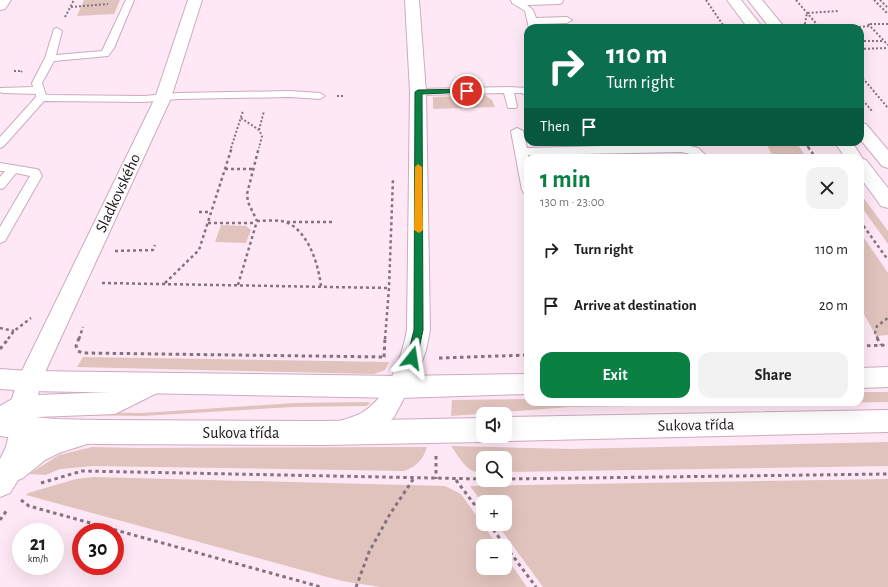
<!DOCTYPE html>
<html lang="en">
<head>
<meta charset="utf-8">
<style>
	body { margin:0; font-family:"Alegreya Sans",sans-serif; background:#f2f2f2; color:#202124; height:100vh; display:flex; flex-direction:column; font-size:15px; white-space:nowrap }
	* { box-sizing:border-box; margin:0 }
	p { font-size:13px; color:#757577 }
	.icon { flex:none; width:22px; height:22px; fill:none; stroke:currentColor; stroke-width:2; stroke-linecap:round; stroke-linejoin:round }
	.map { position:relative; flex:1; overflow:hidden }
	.panel { position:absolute; left:524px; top:154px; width:340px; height:252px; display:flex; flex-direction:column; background:#fff; border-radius:12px; box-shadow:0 4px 16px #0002 }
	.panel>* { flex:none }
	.banner { position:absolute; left:524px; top:24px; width:340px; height:122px; border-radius:12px; box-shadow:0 4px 16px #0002; background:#0b6e4f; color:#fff; overflow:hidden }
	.buttons { position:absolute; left:476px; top:407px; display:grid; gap:8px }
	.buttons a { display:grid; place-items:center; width:36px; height:36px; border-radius:8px; background:#fff; box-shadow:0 4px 16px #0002; font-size:20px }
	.speed { position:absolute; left:12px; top:523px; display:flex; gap:8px; font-size:20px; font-weight:700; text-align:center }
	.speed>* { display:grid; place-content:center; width:52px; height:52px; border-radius:50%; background:#fff; box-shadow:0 4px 16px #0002; line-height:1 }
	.speed small { font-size:10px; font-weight:400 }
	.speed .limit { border:6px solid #d22; background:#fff; color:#111 }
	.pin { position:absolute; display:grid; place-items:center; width:34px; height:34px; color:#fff; margin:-17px; border:2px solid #fff; border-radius:50%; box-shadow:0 1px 4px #0007 }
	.me { position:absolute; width:44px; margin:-22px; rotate:15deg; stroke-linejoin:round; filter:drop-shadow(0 0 3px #0008) }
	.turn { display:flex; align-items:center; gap:14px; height:84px; padding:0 16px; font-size:18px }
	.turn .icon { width:52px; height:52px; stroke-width:2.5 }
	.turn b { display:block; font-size:28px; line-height:34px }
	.then { display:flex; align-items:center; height:38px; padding:0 16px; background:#0003; gap:8px; font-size:15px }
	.round { display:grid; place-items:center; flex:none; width:42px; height:42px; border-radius:12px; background:#f2f2f2 }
	.head { display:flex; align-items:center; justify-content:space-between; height:68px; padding:0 16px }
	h1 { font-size:24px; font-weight:600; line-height:30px; color:#0b8043 }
	.button { display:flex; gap:8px; margin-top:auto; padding:8px 16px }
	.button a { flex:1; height:46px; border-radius:12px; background:#0b8043; color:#fff; font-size:16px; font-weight:600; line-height:46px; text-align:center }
	.button a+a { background:#f2f2f2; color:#202124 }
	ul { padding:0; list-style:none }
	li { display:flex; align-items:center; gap:12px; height:56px; padding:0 16px }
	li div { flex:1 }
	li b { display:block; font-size:15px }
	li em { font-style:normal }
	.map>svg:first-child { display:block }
	.green { fill:#e1c3bd }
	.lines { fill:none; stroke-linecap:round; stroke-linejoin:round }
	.service-casing { stroke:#cdaabf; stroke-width:2 }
	.minor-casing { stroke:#cdaabf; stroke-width:2 }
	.tertiary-casing { stroke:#cdaabf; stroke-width:2 }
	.secondary-casing { stroke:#cdaabf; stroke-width:2 }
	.path-far2 { stroke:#84737d; stroke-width:2; stroke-dasharray:2 2; stroke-linecap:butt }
	.path-far1 { stroke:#84737d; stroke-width:2.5; stroke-dasharray:3 3; stroke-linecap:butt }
	.path { stroke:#84737d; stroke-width:3; stroke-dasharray:3.5 3.5; stroke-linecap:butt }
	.service { fill:#fff; fill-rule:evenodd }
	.minor { fill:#fff; fill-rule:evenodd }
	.tertiary { fill:#fff; fill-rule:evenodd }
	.secondary { fill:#fff; fill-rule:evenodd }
	.route { fill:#0b8043; stroke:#07532c }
	.slow { fill:#f59e0b }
	.labels { text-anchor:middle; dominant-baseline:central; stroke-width:4; stroke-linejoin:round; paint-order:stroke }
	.street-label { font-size:16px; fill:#1e121a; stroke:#fcfcfc }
</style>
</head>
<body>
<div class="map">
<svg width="888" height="587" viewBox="0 0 888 587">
	<rect width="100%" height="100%" fill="#fee8f5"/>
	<g class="green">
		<path d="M84,0H120L114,14L77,16Z"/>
		<path d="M485,95L492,100L495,107L433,109V97Z"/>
		<path d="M765,142H796L807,158H774Z"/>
		<path d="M860,193L888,231V244L860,205Z"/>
		<path d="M221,225L246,226L251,230L246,243L215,242Z"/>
		<path d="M860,232L888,273V335L876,336L860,307Z"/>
		<path d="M83,357L389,362L385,370L374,374L77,367Z"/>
		<path d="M860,392H888V402L569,407L451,416L452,400L528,399V402H860Z"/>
		<path d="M367,402L370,403L367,406L293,407L142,416L76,415L78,412L142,413L294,403Z"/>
		<path d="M888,442V466L505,472V458H483V473C466,473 460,458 451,446L571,449Z"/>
		<path d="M92,447L137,448L427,447C423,460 417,466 404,471L93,466L60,469L46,475L29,474L59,455Z"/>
		<path d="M93,477L445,486L461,494L498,546H483V568H505V556L527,587H380L342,581L26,495L28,493L76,479Z"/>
		<path d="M888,479V587H543L497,524H505V502H483V504L470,486Z"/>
	</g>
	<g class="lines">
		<defs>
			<g id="service">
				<path d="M126,0H134L114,48L108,56L54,61L42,83L46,95L144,96L179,93L290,91L320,93L325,96L320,99L290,97L179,99L144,102L44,101L4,146L0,148V137L36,97V94L3,93L0,92V88L33,87L32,83L45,58L54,29L57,28L62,31L56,55L102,51Z"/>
				<path d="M511,0H563L562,3L559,4L527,5L533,10L536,18L567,17L572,20L567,23L537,24L539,28H529L525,11L512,3Z"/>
				<path d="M508,87L528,88V96L522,93H514L517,106L516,108H508L504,93L418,95L413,92L418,89Z"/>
				<path d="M517,128L523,131L527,148L682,144L698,148L709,158H696L690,154L682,152L528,155V194L524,193L522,190L511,131Z"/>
				<path d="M0,163L36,169L39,170L42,176L5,241L0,243V227L30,176L16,173L4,188L0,189V177L5,171H0Z"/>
			</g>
			<g id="minor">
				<path d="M0,0H11L5,9L0,10Z"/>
				<path d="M188,0H202L171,98L41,381L38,395L112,392L152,374L161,377L164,384L161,391L115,414L37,417L35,438L62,428L81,423L90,427L94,435L90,443L59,453L45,460L23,478L18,480L10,493L0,497V459L6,447L11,426L0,430V406L12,399L17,381L155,98Z"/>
				<path d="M405,0H419L426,92L430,330L426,350L419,370L394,417L381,429L359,438L346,442L337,438L333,430L337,422C345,419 355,417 363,412C388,397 402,357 407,330L410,92Z"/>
			</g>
			<g id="tertiary">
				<path d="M888,367V387L860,388V368Z"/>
				<path d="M0,369L29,371L399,376L528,374V394L399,398L29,391L0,389Z"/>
				<path d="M888,410V432L505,441L495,436H505V417Z"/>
				<path d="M0,414L56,419L98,420L324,421L483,418V436H493L492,438L483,442L324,445L98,444L56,443L0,436Z"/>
			</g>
			<g id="secondary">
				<path d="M727,0H741L763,28H748Z"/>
				<path d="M748,0H762L785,28H770Z"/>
				<path d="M860,123L866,124L888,150V168L882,166L860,139Z"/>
				<path d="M834,142H852L863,159L866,160L888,188V208L881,206L860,177V158H846Z"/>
			</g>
		</defs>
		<use href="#service" class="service-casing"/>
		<use href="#minor" class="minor-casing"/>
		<use href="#tertiary" class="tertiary-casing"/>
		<use href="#secondary" class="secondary-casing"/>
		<g class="path-far2">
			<path d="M706,0L725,28"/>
			<path d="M796,0L820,28"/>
			<path d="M874,0L888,14"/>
			<path d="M880,0L888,8"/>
			<path d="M71,7L108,4"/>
			<path d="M65,17L74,0"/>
			<path d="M888,24H868L888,45"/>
			<path d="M804,28L807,13L838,11"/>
			<path d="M847,28L870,26"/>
			<path d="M860,41H883"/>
			<path d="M860,49L888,48"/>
			<path d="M14,71H22L21,72"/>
			<path d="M860,75L888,108"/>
			<path d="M337,96H345"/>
			<path d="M860,97L872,111"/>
			<path d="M241,118L259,130L262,136L259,148"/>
			<path d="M259,130L264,111"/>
			<path d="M805,142L809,148"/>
			<path d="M231,148L243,111"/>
		</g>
		<g class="path-far1">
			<path d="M808,147L816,158"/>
			<path d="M225,169H253"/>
			<path d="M199,212H211"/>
			<path d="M257,221C267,221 279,219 288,223C309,233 319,266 321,287"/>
			<path d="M860,221L888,260"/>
			<path d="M287,222H332"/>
			<path d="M208,223H256"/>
			<path d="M115,251L153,250L155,245"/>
			<path d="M102,283L389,288"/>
			<path d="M165,283L199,250L232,147"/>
			<path d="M238,285L257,221L248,202L247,194L259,147"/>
			<path d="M0,328L14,331"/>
			<path d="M8,339L14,331L31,318"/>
			<path d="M79,339L83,327"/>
			<path d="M385,339L389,288L393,178"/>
			<path d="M878,339L875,333L877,326L888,318"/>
		</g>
		<g class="path">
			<path d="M79,338L76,346L78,351L83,353L386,357"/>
			<path d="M877,338L881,345"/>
			<path d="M860,346L888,345"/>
			<path d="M0,349L9,338"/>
			<path d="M384,357L385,338"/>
			<path d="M439,358L528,355"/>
			<path d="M436,456V479"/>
			<path d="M505,479L888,474"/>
			<path d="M456,480L483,516"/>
			<path d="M41,483L82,471L483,479"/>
			<path d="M21,500L29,506L321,587"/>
			<path d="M0,520L7,510"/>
			<path d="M489,524L536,587"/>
			<path d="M356,587L369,552L390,514L414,478"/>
		</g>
		<use href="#service" class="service"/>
		<use href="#minor" class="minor"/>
		<use href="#tertiary" class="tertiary"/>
		<use href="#secondary" class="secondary"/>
	</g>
	<path class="route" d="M467,89L471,91L470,92L422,94L423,330L417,358L416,360H409L407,358L414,330L415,92L418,90Z"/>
	<path class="slow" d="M418,164L422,167L423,230L419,233L414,230L415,167Z"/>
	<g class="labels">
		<g class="street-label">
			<text transform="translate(118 193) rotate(-65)">Sladkovského</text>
			<text transform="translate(696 425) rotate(-1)">Sukova třída</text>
			<text x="241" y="433">Sukova třída</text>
		</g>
	</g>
</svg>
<div class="buttons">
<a><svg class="icon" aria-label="sound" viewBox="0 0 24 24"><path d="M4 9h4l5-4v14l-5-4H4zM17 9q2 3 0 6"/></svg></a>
<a><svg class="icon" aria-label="search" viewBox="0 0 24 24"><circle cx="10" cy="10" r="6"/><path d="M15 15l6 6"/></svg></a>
<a>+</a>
<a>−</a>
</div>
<div class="speed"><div>21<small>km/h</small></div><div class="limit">30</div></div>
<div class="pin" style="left:467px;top:91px;background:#d93025"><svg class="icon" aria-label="arrive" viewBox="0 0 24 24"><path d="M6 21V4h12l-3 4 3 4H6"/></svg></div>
<svg class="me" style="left:412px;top:358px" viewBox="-20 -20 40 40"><path d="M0-17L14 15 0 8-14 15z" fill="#0b8043" stroke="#fff" stroke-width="4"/></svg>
<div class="banner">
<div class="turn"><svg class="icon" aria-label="right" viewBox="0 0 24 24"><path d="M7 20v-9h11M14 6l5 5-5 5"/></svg><div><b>110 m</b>Turn right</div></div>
<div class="then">Then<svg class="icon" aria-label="arrive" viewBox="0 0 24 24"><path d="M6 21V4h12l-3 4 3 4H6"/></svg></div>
</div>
<section class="panel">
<div class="head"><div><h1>1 min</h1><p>130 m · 23:00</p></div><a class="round"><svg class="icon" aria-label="close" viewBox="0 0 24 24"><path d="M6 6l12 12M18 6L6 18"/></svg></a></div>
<ul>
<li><svg class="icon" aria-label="right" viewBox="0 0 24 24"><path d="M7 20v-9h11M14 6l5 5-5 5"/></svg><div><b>Turn right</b></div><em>110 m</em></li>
<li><svg class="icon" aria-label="arrive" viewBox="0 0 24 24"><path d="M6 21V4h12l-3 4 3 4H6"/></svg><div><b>Arrive at destination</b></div><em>20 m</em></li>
</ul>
<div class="button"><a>Exit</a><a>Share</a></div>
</section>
</div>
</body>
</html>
